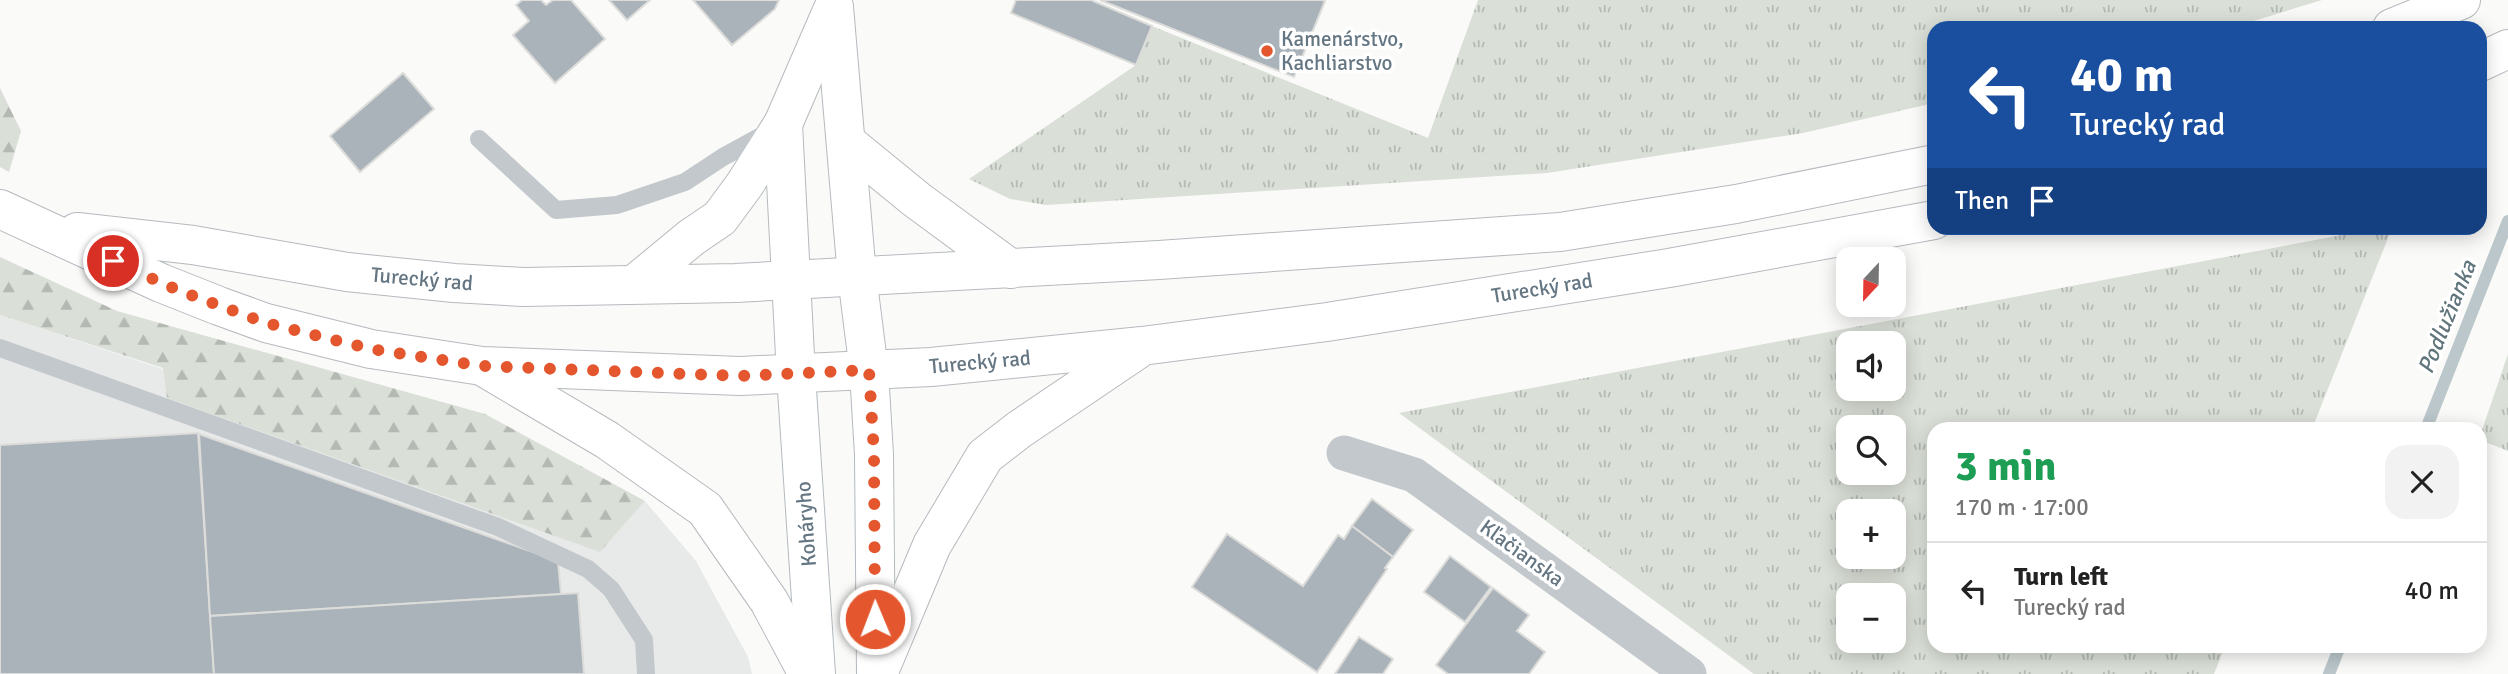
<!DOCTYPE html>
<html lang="en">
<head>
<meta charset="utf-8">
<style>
	body { margin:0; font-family:Signika,sans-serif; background:#f2f2f2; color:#222; height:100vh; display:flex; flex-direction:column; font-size:26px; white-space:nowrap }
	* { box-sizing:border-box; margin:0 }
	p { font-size:23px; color:#767676 }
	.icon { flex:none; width:38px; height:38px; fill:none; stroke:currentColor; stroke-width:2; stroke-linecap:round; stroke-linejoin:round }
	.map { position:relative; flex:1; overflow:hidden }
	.side { position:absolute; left:1927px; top:422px; width:560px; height:231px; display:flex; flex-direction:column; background:#fff; border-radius:21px; box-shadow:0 4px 18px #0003 }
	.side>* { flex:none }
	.hud { position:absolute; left:1927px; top:21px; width:560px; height:214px; border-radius:21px; box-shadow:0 4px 18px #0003; background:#1a4fa0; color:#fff; overflow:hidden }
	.needle { width:46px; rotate:202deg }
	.buttons { position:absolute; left:1836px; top:247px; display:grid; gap:14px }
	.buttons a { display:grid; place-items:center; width:70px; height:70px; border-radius:14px; background:#fff; box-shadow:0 4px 18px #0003; font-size:35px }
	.pin { position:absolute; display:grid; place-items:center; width:60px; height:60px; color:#fff; margin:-30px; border:4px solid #fff; border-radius:50%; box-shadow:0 2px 7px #0007 }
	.me { position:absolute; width:77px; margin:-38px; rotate:359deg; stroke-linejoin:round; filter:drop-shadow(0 0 5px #0008) }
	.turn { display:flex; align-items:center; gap:24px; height:147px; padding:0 28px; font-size:32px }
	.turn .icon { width:91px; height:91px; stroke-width:2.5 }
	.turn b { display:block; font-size:49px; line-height:60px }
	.then { display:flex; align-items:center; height:66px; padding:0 28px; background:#0003; gap:14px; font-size:26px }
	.round { display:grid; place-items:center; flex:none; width:74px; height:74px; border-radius:21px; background:#f2f2f2 }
	.summary { display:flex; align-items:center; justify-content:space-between; height:119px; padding:0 28px }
	h1 { font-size:42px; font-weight:800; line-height:52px; color:#1e9e55 }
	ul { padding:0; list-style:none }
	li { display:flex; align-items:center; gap:21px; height:98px; padding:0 28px; border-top:2px solid #e0e0e0 }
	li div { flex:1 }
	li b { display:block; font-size:26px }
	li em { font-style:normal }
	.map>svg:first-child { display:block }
	.built { fill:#e8e9e9 }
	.grass { fill:url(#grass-tufts); fill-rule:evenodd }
	.forest { fill:url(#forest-firs) }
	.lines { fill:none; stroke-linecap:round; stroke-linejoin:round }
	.stream { stroke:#bbc7cb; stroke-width:12 }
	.building { fill:#aab3b9; stroke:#dcdcda; stroke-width:2 }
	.secondary-casing { stroke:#b3babf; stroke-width:40 }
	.primary-casing { stroke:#b5babe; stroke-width:40 }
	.lane { stroke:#c3c8cc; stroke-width:18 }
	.street { stroke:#c3c8cc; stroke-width:35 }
	.secondary { stroke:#fff; stroke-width:38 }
	.primary { stroke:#fff; stroke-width:38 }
	.route { stroke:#e4572e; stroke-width:12; stroke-dasharray:0 21.6 }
	.poi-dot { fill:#e4572e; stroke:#fff; stroke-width:2.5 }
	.labels { text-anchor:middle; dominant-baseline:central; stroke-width:7; stroke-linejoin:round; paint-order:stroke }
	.poi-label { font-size:21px; fill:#657683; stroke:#fff; text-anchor:start }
	.street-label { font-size:21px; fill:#657683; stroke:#fff }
	.water-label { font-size:23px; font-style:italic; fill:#60757c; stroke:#fff }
</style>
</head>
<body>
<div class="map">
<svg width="2508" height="674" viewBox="0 0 2508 674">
	<defs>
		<pattern id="grass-tufts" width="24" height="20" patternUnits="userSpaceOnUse" patternTransform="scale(1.75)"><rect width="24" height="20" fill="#dadfd7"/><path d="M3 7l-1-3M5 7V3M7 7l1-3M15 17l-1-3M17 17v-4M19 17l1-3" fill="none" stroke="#b4b9b4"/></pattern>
		<pattern id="forest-firs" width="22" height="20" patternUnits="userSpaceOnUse" patternTransform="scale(1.75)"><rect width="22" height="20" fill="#dadfd7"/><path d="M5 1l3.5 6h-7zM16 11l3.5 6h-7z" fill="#b4b9b4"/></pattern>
	</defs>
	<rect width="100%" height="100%" fill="#fafaf8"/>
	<path class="built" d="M0,315L163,369L600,552L645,501L696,561L748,657L752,674H0Z"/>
	<g class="grass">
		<path d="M1478,0H2322L2231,28H1934V103L1803,133L1547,173L1046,205L1010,199L969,179L1136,65L1152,26L1428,138Z"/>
		<path d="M2379,228H2392L2312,429H1934V646H2225L2214,674H1754L1399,413ZM1848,343H1894V388H1848ZM1848,427H1894V472H1848ZM1848,511H1894V556H1848ZM1848,595H1894V640H1848Z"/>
		<path d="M2508,354V451L2480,440V436Z"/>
	</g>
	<g class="forest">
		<path d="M0,88L21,131L9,172L0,167Z"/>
		<path d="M0,257L117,311L485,414L645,501L600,552L167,398L163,368L0,315Z"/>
	</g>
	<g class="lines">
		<g class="stream">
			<path d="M2426,429L2508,221"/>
			<path d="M2329,674L2340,646"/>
		</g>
	</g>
	<g class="building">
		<path d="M522,0H541L546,5L553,0H571L605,39L555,83L513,35L529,21L516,5Z"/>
		<path d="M609,0H650L627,20Z"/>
		<path d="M693,0H779L775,9L732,45Z"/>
		<path d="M1016,0H1091L1152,26L1136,65L1011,13Z"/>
		<path d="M1100,0H1322L1325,1L1294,77Z"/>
		<path d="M403,73L434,109L360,172L330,136Z"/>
		<path d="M198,433L214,674H0V445Z"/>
		<path d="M199,434L558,561L561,594L210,616Z"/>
		<path d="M1372,499L1413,530L1393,557L1352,526Z"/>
		<path d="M1352,526L1393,557L1385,568L1387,569L1317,672L1192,587L1227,534L1303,586L1338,535L1344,539Z"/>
		<path d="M1450,556L1491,587L1465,622L1424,592Z"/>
		<path d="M1493,588L1529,615L1517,631L1545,652L1529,674H1448L1436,665Z"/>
		<path d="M578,593L584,674H214L210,616Z"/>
		<path d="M1359,637L1393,659L1383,674H1335Z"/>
	</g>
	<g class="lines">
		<defs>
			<g id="secondary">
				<path d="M869,371L874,455L876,674"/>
				<path d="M796,375L816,674"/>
			</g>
			<g id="primary">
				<path d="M834,7L857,276L869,371"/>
				<path d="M2392,28L2461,0"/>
				<path d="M2480,62L2508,49"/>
				<path d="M783,124L796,375"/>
				<path d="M846,142L917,200L1011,269"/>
				<path d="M0,209L161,283L219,306L266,323L371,349L482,366L740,376L931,367L1142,346L1327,322L1669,268L1934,220"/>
				<path d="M77,232L193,245L347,272L454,283L523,287L736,283L1159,260L1560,232L1736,204L1934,164"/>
				<path d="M635,284L692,237L720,218L745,184L783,124L832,11"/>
				<path d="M487,369L607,440L705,509L769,601L808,674"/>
				<path d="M878,674L932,545L985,456L1020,429L1137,350"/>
			</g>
		</defs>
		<use href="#secondary" class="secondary-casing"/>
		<use href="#primary" class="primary-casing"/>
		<g class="lane">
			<path d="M479,139L556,210L617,205L685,182L723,157L767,133"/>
			<path d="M0,348L498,527L588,569L611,589L644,640L646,674"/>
		</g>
		<path class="street" d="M1344,453L1414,475L1689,674"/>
		<use href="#secondary" class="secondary"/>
		<use href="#primary" class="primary"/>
	</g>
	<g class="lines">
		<path class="route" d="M113,261L180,291L266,323L371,349L482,366L740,376L869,370L874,454L875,619"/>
	</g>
	<circle class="poi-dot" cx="1267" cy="51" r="7"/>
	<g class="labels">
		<g class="poi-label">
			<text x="1281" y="39">Kamenárstvo,<tspan x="1281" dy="24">Kachliarstvo</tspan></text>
		</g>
		<g class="street-label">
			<text transform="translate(422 279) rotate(5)">Turecký rad</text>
			<text transform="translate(1542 288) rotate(-9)">Turecký rad</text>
			<text transform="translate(980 362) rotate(-5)">Turecký rad</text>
			<text transform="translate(806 524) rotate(-94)">Koháryho</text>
			<text transform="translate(1522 553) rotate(36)">Kľačianska</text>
		</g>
		<g class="water-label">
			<text transform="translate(2447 317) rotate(-68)">Podlužianka</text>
		</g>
	</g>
</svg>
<div class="buttons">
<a><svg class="needle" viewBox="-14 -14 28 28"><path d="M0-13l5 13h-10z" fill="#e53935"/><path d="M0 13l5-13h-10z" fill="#767676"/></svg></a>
<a><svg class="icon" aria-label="sound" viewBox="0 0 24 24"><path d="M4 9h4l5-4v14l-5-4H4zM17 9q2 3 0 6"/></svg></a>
<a><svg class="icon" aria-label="search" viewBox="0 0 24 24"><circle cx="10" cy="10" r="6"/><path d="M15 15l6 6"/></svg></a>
<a>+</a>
<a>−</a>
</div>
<div class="pin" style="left:113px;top:261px;background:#d93025"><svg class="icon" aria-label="arrive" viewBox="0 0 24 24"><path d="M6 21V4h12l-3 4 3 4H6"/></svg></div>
<svg class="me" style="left:875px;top:619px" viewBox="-20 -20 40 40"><circle r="17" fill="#e4572e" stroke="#fff" stroke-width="3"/><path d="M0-11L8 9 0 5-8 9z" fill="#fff"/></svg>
<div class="hud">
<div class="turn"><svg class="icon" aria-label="left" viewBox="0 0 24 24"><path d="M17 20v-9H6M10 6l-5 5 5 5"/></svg><div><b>40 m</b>Turecký rad</div></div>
<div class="then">Then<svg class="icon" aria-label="arrive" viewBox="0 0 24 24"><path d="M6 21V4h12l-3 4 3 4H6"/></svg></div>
</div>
<section class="side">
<div class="summary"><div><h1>3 min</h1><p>170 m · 17:00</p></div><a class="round"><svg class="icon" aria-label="close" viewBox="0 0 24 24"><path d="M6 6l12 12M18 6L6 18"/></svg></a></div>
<ul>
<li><svg class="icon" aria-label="left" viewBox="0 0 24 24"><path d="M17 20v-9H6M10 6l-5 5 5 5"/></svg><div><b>Turn left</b><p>Turecký rad</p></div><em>40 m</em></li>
</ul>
</section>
</div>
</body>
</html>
